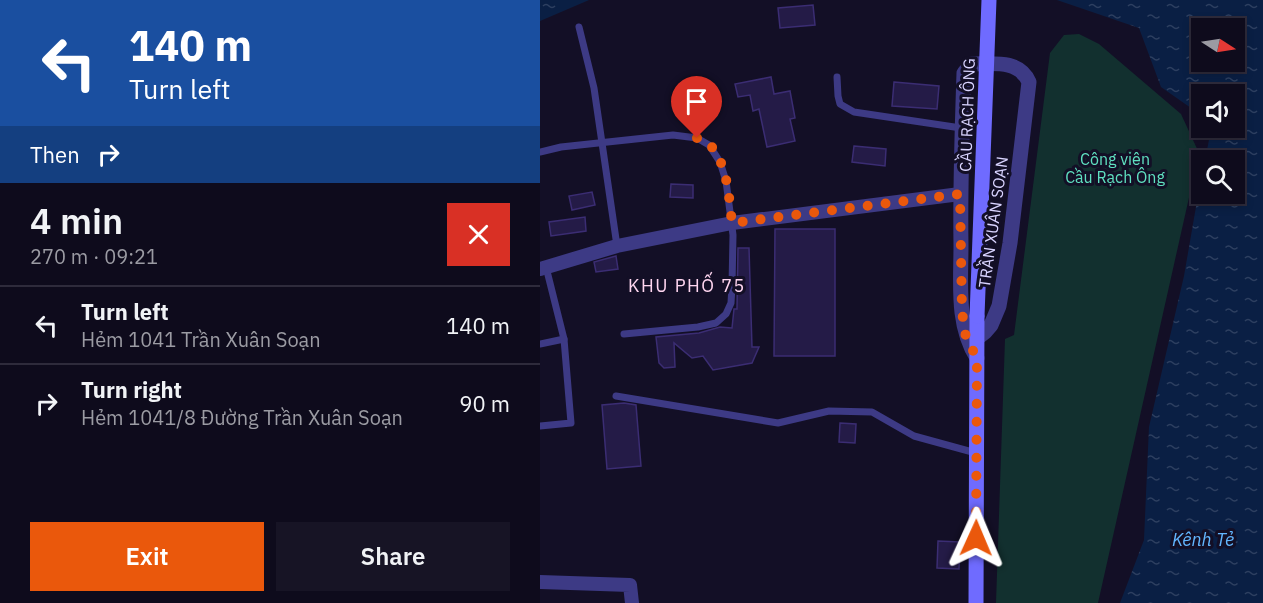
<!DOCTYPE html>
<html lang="en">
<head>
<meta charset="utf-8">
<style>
	body { margin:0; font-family:"IBM Plex Sans",sans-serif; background:#171425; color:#f1f3f6; height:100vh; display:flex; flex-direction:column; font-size:22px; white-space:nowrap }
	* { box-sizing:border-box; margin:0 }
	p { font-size:20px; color:#9b9ba3 }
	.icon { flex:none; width:33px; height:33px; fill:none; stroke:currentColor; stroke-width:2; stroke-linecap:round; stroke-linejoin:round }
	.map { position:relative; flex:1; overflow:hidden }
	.sheet { display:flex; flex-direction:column; background:#0e0b1c; width:540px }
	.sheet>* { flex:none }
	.guide { background:#1a4fa0; color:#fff; overflow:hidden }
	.needle { width:39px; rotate:102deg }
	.buttons { position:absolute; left:651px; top:18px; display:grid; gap:12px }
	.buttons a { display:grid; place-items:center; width:54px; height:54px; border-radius:0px; background:#0e0b1c; box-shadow:0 3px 9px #0003,0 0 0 2px #2e2b3b; font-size:30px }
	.pin { position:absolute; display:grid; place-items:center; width:51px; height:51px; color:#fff; margin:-62px -26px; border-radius:50% 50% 50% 0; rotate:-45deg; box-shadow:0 0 6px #0007 }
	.pin .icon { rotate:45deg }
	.me { position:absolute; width:66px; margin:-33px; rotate:1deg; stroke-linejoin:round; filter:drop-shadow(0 0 4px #0008) }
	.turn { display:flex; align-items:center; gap:21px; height:126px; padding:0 30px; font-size:27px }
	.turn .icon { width:78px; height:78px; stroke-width:2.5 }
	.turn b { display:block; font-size:42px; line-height:51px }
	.then { display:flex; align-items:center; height:57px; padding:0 30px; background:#0003; gap:12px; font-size:22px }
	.round { display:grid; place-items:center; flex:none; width:63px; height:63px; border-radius:0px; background:#171425 }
	.summary { display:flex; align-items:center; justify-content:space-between; height:102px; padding:0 30px }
	h1 { font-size:36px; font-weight:600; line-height:45px }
	.primary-button { display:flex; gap:12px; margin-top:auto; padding:12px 30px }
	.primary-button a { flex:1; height:69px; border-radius:0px; background:#ea580c; color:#fff; font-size:24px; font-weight:600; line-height:69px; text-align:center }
	.primary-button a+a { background:#171425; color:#f1f3f6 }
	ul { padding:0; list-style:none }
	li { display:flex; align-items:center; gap:18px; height:78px; padding:0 30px; border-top:2px solid #2e2b3b }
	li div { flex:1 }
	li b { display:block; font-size:22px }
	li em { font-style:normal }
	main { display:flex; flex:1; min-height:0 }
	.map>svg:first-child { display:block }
	.green { fill:#12302f }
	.water { fill:url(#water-ripples); fill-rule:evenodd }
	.building { fill:#241b47; stroke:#3b2d73; stroke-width:1.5 }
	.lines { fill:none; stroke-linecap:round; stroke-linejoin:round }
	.service { stroke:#3d3a85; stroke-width:7 }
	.minor { stroke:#3d3a85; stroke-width:14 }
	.tertiary { stroke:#3d3a85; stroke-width:15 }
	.secondary { stroke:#6f6bff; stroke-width:15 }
	.secondary-bridge { stroke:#6f6bff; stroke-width:15 }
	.route { stroke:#ea580c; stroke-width:10; stroke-dasharray:0 18 }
	.labels { text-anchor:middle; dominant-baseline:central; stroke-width:6; stroke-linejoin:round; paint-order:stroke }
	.street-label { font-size:16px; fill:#d9d4ff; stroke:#130f26 }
	.park-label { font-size:16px; fill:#5fe0c0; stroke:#130f26 }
	.neighbourhood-label { font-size:18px; letter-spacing:1.5px; fill:#ffd6f0; stroke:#130f26 }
	.water-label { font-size:18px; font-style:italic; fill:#62b6ff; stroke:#130f26 }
</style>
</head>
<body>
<main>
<section class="sheet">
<div class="guide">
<div class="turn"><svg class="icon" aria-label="left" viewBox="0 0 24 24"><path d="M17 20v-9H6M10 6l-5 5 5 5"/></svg><div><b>140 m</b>Turn left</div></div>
<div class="then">Then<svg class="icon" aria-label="right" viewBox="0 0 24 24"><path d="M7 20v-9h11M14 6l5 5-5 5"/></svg></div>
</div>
<div class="summary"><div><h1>4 min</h1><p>270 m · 09:21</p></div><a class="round" style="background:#d93025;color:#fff"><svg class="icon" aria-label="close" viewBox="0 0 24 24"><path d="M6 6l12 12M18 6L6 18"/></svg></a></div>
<ul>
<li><svg class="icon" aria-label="left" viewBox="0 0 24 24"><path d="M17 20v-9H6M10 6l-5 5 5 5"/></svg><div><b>Turn left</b><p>Hẻm 1041 Trần Xuân Soạn</p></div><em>140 m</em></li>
<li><svg class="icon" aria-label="right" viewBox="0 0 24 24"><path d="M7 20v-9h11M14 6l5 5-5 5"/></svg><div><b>Turn right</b><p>Hẻm 1041/8 Đường Trần Xuân Soạn</p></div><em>90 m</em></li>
</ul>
<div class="primary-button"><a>Exit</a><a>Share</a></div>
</section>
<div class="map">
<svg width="723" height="603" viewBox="0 0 723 603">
	<defs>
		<pattern id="water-ripples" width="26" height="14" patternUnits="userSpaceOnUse" patternTransform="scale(1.5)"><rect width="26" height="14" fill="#0a1f44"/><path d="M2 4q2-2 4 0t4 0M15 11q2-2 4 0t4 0" fill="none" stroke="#2d3f60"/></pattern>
	</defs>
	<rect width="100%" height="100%" fill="#130f26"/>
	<path class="green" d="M539,34L559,44L641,114L659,153L558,603H456L465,339L474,335L510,53L524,35Z"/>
	<g class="water">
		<path d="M0,0H49L0,21Z"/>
		<path d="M517,0H723V603H580L604,540L609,427L644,276L661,178L662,194H694V160H665L669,140L662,128H694V94H662L661,126L651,108L621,87L599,28ZM694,28V62H662V28Z"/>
	</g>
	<g class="building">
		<path d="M273,5L275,25L240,28L238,8Z"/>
		<path d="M231,77L234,94L250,91L255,118L250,119L255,141L227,147L219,109L213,111L210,95L198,97L195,84Z"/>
		<path d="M354,82L399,86L397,109L352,106Z"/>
		<path d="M314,146L346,149L345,166L312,162Z"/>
		<path d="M131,184L153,185V198L130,197Z"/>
		<path d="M52,192L55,205L32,210L29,196Z"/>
		<path d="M45,217L46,231L11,236L9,222Z"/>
		<path d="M235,229H295V356H234Z"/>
		<path d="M198,248H209L212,347H219L212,363L173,370L163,356L152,358L134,343L135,367L124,368L119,363L116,337L159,333L180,327L192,328L194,309H197Z"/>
		<path d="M76,256L78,269L56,272L54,262Z"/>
		<path d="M84,403L96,405L101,466L67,469L62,405Z"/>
		<path d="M300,423L316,424L315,443L299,442Z"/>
		<path d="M398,541L420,542L419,569L397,568Z"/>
	</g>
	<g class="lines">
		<g class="service">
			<path d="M39,27L54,88L77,246"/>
			<path d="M297,77L298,96L300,104L314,112L421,128"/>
			<path d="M0,152L21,147L133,135L157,138L169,145L180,162L186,181L193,235L192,286L191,303L186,314L176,323L158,327L84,334"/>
			<path d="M0,344L24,339"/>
			<path d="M76,396L238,423L289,411L332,412L374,436L436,453"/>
			<path d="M0,426L31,423L24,339L6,267"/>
		</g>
		<g class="minor">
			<path d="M0,269L77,246L192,223L420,194"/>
			<path d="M0,582L90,585L92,603"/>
		</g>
		<path class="tertiary" d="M436,339L445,332L451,325L459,306L470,243L489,82C479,59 452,64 431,64L424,73C422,131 420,188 421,245C421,283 416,325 437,358"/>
		<path class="secondary" d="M436,603L437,316"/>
		<path class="secondary-bridge" d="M437,316L449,0"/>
	</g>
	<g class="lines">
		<path class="route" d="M157,138C161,140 167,142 170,145C188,164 189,199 192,223L420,194L422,312L426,338L437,358L436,538"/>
	</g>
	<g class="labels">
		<g class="street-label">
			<text transform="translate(427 115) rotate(-88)">CẦU RẠCH ÔNG</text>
			<text transform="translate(453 222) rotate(-82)">TRẦN XUÂN SOẠN</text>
		</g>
		<g class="park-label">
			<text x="575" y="159">Công viên<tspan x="575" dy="18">Cầu Rạch Ông</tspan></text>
		</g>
		<g class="neighbourhood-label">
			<text x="147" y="285">KHU PHỐ 75</text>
		</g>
		<g class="water-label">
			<text x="663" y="539">Kênh Tẻ</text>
		</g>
	</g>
</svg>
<div class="buttons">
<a><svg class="needle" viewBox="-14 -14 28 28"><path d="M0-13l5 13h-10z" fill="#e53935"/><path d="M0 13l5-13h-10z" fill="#9b9ba3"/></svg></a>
<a><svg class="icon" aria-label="sound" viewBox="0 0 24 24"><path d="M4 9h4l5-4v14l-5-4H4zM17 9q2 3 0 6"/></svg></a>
<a><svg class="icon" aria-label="search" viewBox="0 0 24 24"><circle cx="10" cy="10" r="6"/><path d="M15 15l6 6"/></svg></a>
</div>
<div class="pin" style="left:157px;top:138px;background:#d93025"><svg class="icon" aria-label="arrive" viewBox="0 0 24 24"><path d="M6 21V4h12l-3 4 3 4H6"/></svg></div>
<svg class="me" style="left:436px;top:538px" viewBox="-20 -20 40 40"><path d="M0-17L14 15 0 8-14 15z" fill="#ea580c" stroke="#fff" stroke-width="4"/></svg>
</div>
</main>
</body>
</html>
